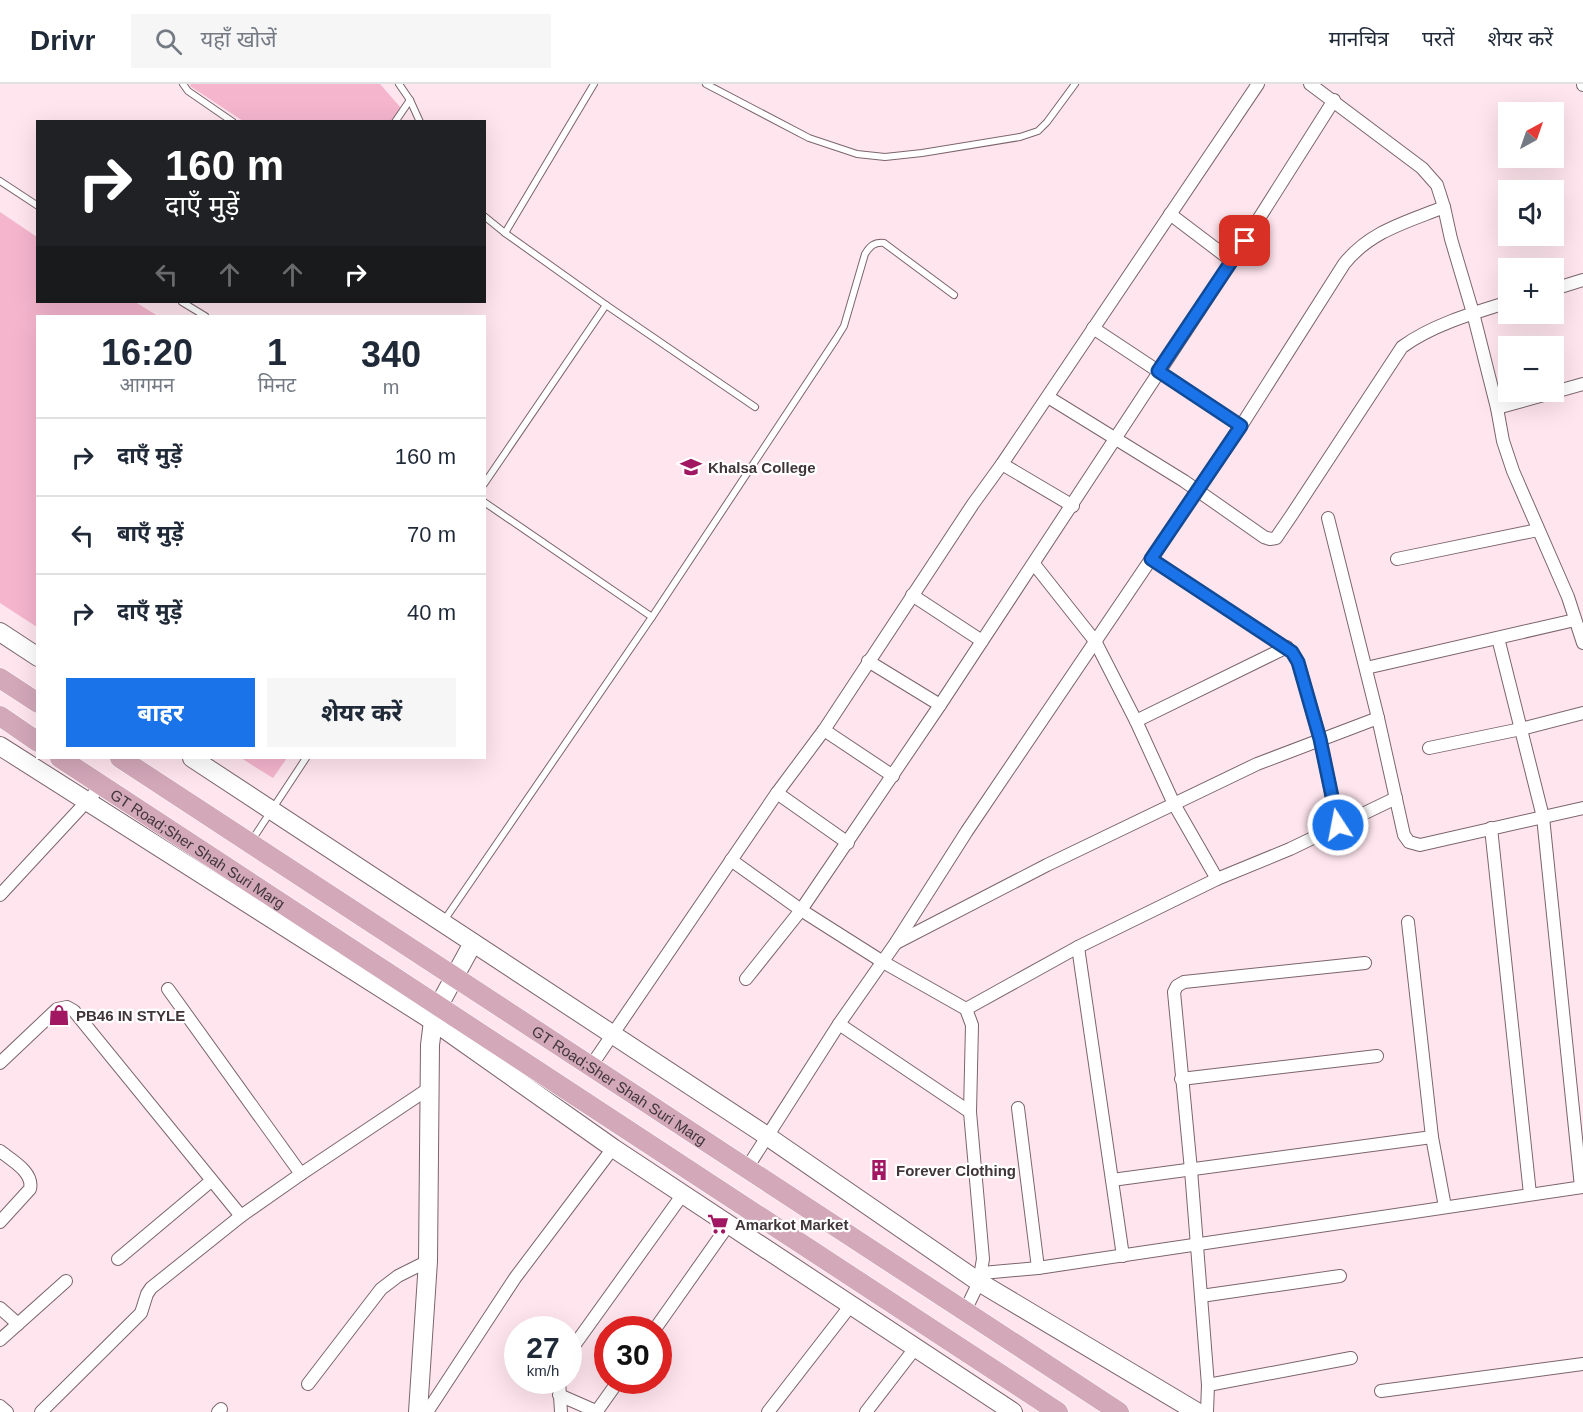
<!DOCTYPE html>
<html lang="hi">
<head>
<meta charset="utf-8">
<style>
	body { margin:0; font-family:Arial,"Noto Sans Devanagari",sans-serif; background:#f6f6f7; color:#1f2937; height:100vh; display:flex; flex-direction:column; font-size:22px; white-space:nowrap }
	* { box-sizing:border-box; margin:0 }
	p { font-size:20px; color:#747a83 }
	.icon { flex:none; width:33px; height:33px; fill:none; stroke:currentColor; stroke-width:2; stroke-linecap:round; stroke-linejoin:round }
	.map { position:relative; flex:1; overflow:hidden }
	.panel { position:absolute; left:36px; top:231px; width:450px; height:444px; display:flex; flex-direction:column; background:#fff; border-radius:0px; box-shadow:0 6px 24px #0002 }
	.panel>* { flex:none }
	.banner { position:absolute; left:36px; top:36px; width:450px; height:183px; border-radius:0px; box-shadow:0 6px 24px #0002; background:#202124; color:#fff; overflow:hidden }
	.needle { width:39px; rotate:40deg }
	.fabs { position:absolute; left:1498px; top:18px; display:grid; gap:12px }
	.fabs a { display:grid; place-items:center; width:66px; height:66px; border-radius:0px; background:#fff; box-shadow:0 6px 24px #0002; font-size:30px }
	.speed { position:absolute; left:504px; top:1232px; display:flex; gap:12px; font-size:30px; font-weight:700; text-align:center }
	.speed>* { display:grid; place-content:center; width:78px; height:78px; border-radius:50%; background:#fff; box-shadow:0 6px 24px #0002; line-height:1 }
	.speed small { font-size:15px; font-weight:400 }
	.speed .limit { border:9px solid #d22; background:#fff; color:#111 }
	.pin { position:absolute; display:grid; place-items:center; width:51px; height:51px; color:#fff; margin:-26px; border-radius:12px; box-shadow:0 3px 9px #0006 }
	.me { position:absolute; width:66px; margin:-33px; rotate:349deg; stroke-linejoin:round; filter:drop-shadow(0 0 4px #0008) }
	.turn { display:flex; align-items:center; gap:21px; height:126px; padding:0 30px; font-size:27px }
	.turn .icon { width:78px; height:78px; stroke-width:2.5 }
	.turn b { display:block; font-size:42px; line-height:51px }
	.lanes { display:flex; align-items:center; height:57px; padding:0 30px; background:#0003; justify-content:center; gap:30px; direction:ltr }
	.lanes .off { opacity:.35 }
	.eta { display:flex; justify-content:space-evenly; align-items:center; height:102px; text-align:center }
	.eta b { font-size:36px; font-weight:700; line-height:42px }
	.primary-button { display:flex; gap:12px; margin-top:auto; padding:12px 30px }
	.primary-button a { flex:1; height:69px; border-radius:0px; background:#1a73e8; color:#fff; font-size:24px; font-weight:700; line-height:69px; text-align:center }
	.primary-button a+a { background:#f6f6f7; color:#1f2937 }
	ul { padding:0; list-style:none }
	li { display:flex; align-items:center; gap:18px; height:78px; padding:0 30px; border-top:2px solid #e0e1e3 }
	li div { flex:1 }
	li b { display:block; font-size:22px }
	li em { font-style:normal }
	header { display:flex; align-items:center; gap:36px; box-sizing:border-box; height:84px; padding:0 30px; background:#fff; border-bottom:2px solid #e0e1e3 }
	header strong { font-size:28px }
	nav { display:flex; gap:33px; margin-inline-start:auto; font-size:21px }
	.search { width:420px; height:54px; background:#f6f6f7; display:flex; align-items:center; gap:15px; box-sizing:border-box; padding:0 21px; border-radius:0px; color:#747a83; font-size:22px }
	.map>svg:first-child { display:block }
	.green { fill:#f4b5cd }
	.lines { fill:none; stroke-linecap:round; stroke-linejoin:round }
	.service-casing { stroke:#7b656d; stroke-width:8 }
	.minor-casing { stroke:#7b656d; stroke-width:14 }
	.secondary-casing { stroke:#7b656d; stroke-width:20 }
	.primary-casing { stroke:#fff; stroke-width:21 }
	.service { stroke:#fff; stroke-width:6 }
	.minor { stroke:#fff; stroke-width:12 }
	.secondary { stroke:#fff; stroke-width:18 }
	.primary { stroke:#d3a8b9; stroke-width:20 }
	.route-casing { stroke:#114b97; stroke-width:15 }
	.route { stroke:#1a73e8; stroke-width:10 }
	.labels { text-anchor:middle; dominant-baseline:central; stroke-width:4.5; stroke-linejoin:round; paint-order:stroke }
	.poi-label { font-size:15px; font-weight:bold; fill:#403639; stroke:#fff; text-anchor:start }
	.street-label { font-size:15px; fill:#403639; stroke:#fff }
</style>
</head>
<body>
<header>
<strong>Drivr</strong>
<div class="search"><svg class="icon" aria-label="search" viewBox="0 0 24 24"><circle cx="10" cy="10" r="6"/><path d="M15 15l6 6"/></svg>यहाँ खोजें</div>
<nav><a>मानचित्र</a><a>परतें</a><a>शेयर करें</a></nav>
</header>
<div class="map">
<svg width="1583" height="1328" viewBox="0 0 1583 1328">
	<rect width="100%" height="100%" fill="#ffe5ee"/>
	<g class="green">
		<path d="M191,0H380L401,24L391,37H243L190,2Z"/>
		<path d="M0,128L37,153L38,218H135L158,232H38L37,543L0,519Z"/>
		<path d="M241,674H287L273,694Z"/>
	</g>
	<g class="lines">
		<defs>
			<g id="service">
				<path d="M183,0L188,7L233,38"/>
				<path d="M399,0L410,16L420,38"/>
				<path d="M706,0L809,54L857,70L885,73L922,69L1020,53L1038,47L1047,38L1075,0"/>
				<path d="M395,38L410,16"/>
				<path d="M0,97L38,122"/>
				<path d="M484,132L505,149L606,221L755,323"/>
				<path d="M505,149L594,0"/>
				<path d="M182,218L205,232"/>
				<path d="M484,400L606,221"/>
				<path d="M484,418L652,533"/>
				<path d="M252,756L306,674"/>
				<path d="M443,838L652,533L836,255L844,242L865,170C870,162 874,158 884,159L954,211"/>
			</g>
			<g id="minor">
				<path d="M1310,0L1422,84L1437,101L1444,123L1451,155L1473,229L1497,324L1503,357L1513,387L1568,513L1583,559"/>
				<path d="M1583,0V1"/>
				<path d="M1170,130L1232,177"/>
				<path d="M1554,205L1583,196"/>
				<path d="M1093,244L1241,342"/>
				<path d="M1048,313L1184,397L1264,453L1270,455L1276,454L1291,432L1402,263C1432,241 1473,229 1509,218"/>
				<path d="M1497,324L1583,300"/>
				<path d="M1002,380L1073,422"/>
				<path d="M1328,434L1378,634L1404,751L1409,758L1420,761L1583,724"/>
				<path d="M1151,475L1292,568L1298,578L1320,655L1338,742"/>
				<path d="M1397,475L1538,446"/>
				<path d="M1034,480L1095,557L1136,637L1174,720L1217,795"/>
				<path d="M912,511L982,557"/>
				<path d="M1498,554L1543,733L1581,1103"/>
				<path d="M868,577L940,621"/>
				<path d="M1366,584L1575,536"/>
				<path d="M1136,637L1287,563"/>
				<path d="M824,646L893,692"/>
				<path d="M1429,664L1521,645L1583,629"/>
				<path d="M777,709L848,759"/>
				<path d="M1491,744L1530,1110"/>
				<path d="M731,776L801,826L883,878L966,925L972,941L970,1028L983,1175L979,1198L965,1227"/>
				<path d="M0,811L101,702"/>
				<path d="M1408,838L1432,1053L1445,1123"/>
				<path d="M896,859L1047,781L1257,680L1378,634"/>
				<path d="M1078,863L1123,1172"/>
				<path d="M746,895L801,826L940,621L1232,177L1334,16"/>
				<path d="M168,905L301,1090"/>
				<path d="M966,925L1078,863L1217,795L1290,765L1396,714"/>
				<path d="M839,940L970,1028"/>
				<path d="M0,979L57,925L67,923L74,927L241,1132"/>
				<path d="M591,982L777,709L824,646L973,420L1002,380L1258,0"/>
				<path d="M1181,995L1377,972"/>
				<path d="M1018,1024L1038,1184"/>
				<path d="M0,1067C11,1076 34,1088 30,1105L0,1138"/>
				<path d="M747,1084L839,940L895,860L967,747L1241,342L1344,180C1370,147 1407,138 1444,123"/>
				<path d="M1112,1096L1432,1053"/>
				<path d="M118,1175L211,1097"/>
				<path d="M982,1189L1038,1184L1583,1103"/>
				<path d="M1201,1212L1340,1192"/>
				<path d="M0,1224L18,1240"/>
				<path d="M655,1245L729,1140"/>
				<path d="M0,1256L66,1197"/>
				<path d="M568,1270L683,1110"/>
				<path d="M559,1296L561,1328"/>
				<path d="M308,1300L381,1205L398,1192L428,1177"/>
				<path d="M1208,1301L1351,1274"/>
				<path d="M1381,1307L1583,1280"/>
				<path d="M559,1311L598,1328"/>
				<path d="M0,1322L7,1328"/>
				<path d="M597,1327L619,1296"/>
				<path d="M41,1328L141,1229L147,1210L151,1204L241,1132L301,1090L428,1005"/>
				<path d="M218,1328L221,1325"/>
				<path d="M427,1328L515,1194L613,1064"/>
				<path d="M768,1328L851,1221"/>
				<path d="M866,1328L916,1263"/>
				<path d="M1207,1328L1208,1301L1191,1086L1174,908L1177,902L1184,898L1365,879"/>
			</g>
			<g id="secondary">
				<path d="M0,548L38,573"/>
				<path d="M0,662L433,937L613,1064L1013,1328"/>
				<path d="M192,674L767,1052L979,1198L1197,1328"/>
				<path d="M418,1328L428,1177L430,961L433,937L438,923L473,859"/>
			</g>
			<g id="primary">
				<path d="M0,594L38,619"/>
				<path d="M0,632L38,658"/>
				<path id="s1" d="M60,674L1058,1328"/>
				<path id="s2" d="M120,674L1119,1328"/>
			</g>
		</defs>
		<use href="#service" class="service-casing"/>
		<use href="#minor" class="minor-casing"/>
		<use href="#secondary" class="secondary-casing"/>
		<use href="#primary" class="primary-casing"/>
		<use href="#service" class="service"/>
		<use href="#minor" class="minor"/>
		<use href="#secondary" class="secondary"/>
		<use href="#primary" class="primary"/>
	</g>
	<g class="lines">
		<defs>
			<path id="route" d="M1245,157L1158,287L1241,342L1151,475L1292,568L1298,578L1320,655L1338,741"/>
		</defs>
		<use href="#route" class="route-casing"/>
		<use href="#route" class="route"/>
	</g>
	<defs>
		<symbol id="university-bare" viewBox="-9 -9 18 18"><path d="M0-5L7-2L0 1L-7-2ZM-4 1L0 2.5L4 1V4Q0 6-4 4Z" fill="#a11762" stroke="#fff" stroke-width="2.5" paint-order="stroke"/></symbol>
		<symbol id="shop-bare" viewBox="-9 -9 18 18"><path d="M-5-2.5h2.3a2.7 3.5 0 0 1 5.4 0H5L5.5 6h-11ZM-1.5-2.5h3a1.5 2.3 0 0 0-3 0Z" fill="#a11762" stroke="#fff" stroke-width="2.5" paint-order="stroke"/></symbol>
		<symbol id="building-bare" viewBox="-9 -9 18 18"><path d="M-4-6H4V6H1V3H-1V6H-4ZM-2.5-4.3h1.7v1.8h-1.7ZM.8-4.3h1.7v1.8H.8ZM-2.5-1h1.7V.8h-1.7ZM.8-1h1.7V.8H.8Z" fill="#a11762" stroke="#fff" stroke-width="2.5" paint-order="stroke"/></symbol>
		<symbol id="supermarket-bare" viewBox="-9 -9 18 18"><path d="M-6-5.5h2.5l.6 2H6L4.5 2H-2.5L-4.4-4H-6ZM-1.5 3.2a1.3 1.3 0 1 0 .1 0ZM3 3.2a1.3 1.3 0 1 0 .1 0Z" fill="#a11762" stroke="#fff" stroke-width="2.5" paint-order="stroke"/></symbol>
	</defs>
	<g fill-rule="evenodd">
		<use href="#university-bare" x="676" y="368" width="30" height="30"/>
		<use href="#shop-bare" x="44" y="916" width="30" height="30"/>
		<use href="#building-bare" x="864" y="1071" width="30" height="30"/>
		<use href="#supermarket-bare" x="703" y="1125" width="30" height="30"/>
	</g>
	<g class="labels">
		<g class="poi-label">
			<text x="708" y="383">Khalsa College</text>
			<text x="76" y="931">PB46 IN STYLE</text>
			<text x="896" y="1086">Forever Clothing</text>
			<text x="735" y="1140">Amarkot Market</text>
		</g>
		<g class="street-label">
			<text stroke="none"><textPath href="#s1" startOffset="165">GT Road;Sher Shah Suri Marg</textPath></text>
			<text stroke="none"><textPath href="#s2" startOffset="597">GT Road;Sher Shah Suri Marg</textPath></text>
		</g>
	</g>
</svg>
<div class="fabs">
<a><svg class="needle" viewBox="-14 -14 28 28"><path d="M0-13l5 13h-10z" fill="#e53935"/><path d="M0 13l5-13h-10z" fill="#747a83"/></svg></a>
<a><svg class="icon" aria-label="sound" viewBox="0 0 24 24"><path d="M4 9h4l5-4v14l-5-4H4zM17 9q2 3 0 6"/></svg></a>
<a>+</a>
<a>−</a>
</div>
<div class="speed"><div>27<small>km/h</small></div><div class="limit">30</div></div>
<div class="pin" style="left:1245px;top:157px;background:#d93025"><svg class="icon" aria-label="arrive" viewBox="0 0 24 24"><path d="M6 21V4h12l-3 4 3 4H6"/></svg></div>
<svg class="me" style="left:1338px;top:741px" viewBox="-20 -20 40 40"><circle r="17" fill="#1a73e8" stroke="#fff" stroke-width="3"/><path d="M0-11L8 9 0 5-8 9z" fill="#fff"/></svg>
<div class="banner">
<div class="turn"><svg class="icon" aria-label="right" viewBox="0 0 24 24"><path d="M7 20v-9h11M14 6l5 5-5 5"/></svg><div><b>160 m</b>दाएँ मुड़ें</div></div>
<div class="lanes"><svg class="icon off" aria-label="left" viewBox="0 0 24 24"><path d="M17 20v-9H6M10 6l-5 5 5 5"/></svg><svg class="icon off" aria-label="ahead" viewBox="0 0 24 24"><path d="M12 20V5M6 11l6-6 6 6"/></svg><svg class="icon off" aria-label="ahead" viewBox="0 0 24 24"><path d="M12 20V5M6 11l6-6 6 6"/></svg><svg class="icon" aria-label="right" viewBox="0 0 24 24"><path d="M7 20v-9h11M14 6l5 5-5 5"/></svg></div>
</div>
<section class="panel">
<div class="eta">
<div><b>16:20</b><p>आगमन</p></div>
<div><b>1</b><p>मिनट</p></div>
<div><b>340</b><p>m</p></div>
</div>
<ul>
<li><svg class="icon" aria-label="right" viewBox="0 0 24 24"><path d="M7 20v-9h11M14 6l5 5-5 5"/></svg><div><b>दाएँ मुड़ें</b></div><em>160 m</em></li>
<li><svg class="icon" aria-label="left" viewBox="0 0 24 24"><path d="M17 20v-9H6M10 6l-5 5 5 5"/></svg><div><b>बाएँ मुड़ें</b></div><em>70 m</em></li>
<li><svg class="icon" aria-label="right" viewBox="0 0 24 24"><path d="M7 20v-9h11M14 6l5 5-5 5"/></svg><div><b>दाएँ मुड़ें</b></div><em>40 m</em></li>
</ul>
<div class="primary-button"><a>बाहर</a><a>शेयर करें</a></div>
</section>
</div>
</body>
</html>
